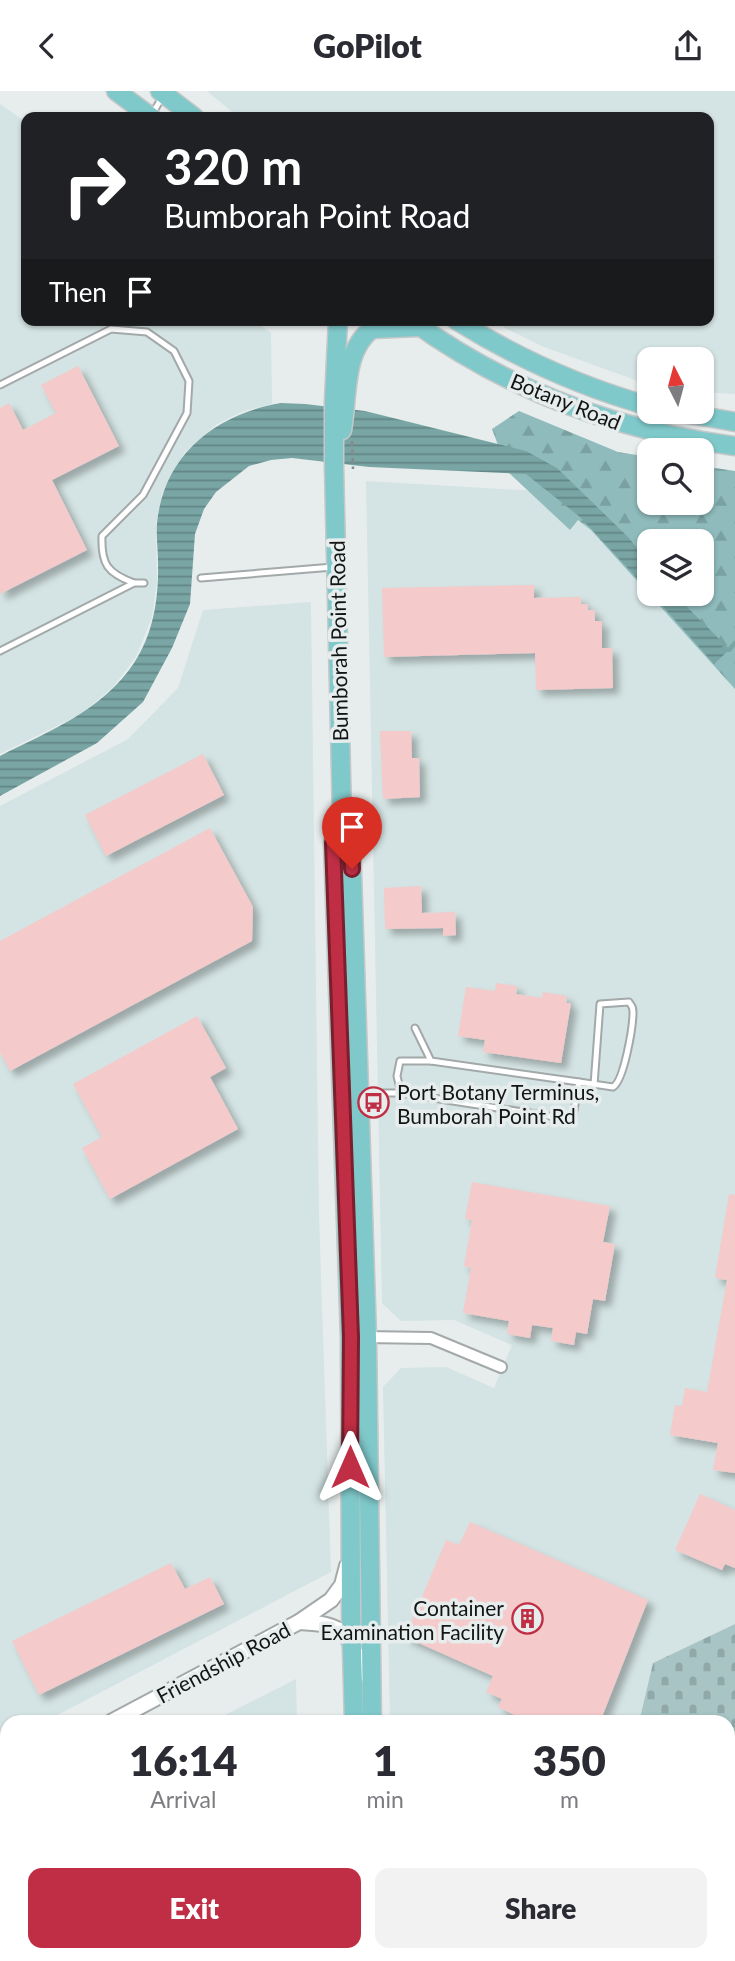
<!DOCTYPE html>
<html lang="en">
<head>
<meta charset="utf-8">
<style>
	body { margin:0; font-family:Lato,sans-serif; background:#f2f2f3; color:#2b2b33; height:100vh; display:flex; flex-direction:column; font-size:26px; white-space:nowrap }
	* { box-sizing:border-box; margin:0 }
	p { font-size:23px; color:#7c7c81 }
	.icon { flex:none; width:38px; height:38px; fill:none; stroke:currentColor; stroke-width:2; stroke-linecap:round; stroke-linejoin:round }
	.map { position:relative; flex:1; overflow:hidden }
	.details { position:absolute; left:0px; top:1624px; width:735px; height:247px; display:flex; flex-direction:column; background:#fff; border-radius:21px 21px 0 0; box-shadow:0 2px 5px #0004 }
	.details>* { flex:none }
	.top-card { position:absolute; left:21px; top:21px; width:693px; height:214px; border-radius:14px; box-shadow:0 2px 5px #0004; background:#202124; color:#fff; overflow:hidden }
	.needle { width:46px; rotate:354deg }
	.tools { position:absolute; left:637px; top:256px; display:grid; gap:14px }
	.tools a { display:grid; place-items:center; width:77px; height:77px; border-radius:14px; background:#fff; box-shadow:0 2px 5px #0004; font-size:35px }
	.pin { position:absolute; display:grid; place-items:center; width:60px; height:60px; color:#fff; margin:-72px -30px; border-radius:50% 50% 50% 0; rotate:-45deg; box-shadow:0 0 7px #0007 }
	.pin .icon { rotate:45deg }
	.me { position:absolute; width:77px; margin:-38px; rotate:0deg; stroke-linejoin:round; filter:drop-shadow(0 0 5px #0008) }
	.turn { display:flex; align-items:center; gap:24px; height:147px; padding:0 28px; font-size:32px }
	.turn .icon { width:91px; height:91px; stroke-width:2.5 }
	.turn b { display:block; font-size:49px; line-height:60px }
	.then { display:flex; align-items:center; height:66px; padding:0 28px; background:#0003; gap:14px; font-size:26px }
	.eta { display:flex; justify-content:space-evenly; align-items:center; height:119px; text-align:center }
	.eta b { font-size:42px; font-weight:800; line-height:49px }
	.action { display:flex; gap:14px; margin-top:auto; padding:14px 28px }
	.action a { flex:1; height:80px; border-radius:14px; background:#bf2e44; color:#fff; font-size:28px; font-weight:800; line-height:80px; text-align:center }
	.action a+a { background:#f2f2f3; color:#2b2b33 }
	header { display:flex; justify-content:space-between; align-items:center; height:91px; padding:0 28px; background:#fff; font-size:32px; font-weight:800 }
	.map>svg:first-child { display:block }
	.built { fill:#d4e3e3 }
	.forest { fill:url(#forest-firs); fill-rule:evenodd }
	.cemetery { fill:url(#cemetery-stones) }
	.water { fill:url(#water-rules) }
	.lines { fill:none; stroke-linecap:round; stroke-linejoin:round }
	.stream { stroke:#79a5a5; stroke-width:4.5 }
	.building { fill:#f4caca; filter:url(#shadow) }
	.service-casing { stroke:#a3a8a8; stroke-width:9 }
	.minor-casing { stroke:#a3a8a8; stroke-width:14 }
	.tertiary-casing { stroke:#a3a8a8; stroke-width:18 }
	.primary-casing { stroke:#c6c7c7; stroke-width:21 }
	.path { stroke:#868a8a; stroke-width:2.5; stroke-dasharray:5 3.5; stroke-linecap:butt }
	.service { stroke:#fff; stroke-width:5 }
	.minor { stroke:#fff; stroke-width:10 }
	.tertiary { stroke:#fff; stroke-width:14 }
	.primary { stroke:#7fc9cb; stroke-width:18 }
	.route-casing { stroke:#7c1e2c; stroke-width:18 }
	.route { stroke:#bf2e44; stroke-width:12 }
	.labels { text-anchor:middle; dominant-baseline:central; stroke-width:7; stroke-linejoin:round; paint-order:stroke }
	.street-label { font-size:21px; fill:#131515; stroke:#e7eded }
	.poi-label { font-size:21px; fill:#131515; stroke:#e7eded; text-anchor:start }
</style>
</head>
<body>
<header><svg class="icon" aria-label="back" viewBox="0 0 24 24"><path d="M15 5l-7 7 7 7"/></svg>GoPilot<svg class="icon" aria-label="share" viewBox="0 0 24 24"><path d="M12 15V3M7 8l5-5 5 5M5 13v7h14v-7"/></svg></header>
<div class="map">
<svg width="735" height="1870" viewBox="0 0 735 1870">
	<defs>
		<pattern id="forest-firs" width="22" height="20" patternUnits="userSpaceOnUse" patternTransform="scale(1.75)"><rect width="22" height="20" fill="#8fbbbc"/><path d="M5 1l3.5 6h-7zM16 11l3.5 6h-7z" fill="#7aa0a1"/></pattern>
		<pattern id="cemetery-stones" width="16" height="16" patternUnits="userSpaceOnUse" patternTransform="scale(1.75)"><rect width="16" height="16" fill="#a8c4c4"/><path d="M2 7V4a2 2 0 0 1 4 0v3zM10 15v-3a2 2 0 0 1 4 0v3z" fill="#90a8a8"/></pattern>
		<pattern id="water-rules" width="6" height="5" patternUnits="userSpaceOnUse" patternTransform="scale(1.75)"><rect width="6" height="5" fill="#79a5a5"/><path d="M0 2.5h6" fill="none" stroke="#628585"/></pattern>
		<filter id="shadow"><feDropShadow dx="6" dy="6" stdDeviation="3.5" flood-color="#0004"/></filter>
	</defs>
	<rect width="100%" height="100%" fill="#e7eded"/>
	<g class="built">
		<path d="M207,0H735V303L702,301V268H649V294L544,256L505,237L494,229H709V26H238Z"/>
		<path d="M0,13L26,31V229H253L271,242L272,313L244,320L217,333L185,361L162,402L156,433L157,490L152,526L136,566L113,596L81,623L0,663Z"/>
		<path d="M366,390L588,403L649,502L735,560V1533L653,1572L639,1631H390L383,1296L401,1277L446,1276L494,1297L512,1254L454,1229L401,1230L382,1212Z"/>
		<path d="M311,511L319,1125L331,1481L44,1631H7V1650L0,1654V715L128,648L178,597L203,519Z"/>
		<path d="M296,1588L297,1631H211Z"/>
		<path d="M7,1736V1864H301V1870H0V1739Z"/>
		<path d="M396,1864H584L582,1870H398Z"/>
	</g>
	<path class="forest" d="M519,320L618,361L649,366V411H702V375L735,380V598L591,439L578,429L570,439L508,381L492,338ZM649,450H702V502H649Z"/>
	<path class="cemetery" d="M735,1533V1870H582L584,1864H728V1631H639L653,1572Z"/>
	<g class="water">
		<path d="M281,312L305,313L365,320L526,360L557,377L628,446L649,472V500L580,426L526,383L369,376L292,367L271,369L249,375L216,401L204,418L195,443L190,513L172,557L143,611L97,652L0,705V665C49,640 102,620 134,572C154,542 159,505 158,470C158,458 156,445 157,432C164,363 216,323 281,312Z"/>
		<path d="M651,502H675C692,523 712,539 729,559L714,573Z"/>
	</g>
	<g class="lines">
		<path class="stream" d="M724,557L729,559L735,552"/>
	</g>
	<g class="building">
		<path d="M78,275L119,355L52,389L87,459L0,503V317L9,312L23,339L56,322L41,294Z"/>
		<path d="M534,494V507L581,506V513H588V519H595V530H602V557H612L613,597L536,599L535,562L384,566L382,497Z"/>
		<path d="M380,640H411L412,667H419L420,706L383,708Z"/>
		<path d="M203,663L224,704L106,765L85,724Z"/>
		<path d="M210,737L253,816L252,850L10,980L0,961V850Z"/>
		<path d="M421,795L422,822L455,821L456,844L443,845V837L385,838L384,797Z"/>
		<path d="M496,892L517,895L516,903L542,907L543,901L567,905L566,912H571L561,972L483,961L485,949L458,945L466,896L495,900Z"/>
		<path d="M197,925L226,977L210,986L238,1038L110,1108L82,1057L102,1046L73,993Z"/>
		<path d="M472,1091L610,1115L603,1151L615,1153L605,1210L593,1208L587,1243L576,1241L574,1254L551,1250L553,1237L532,1234L530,1247L507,1243L509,1230L463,1222L471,1177L464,1175L472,1129L465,1128Z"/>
		<path d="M729,1103L735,1104V1382L713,1379L718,1352L670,1344L675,1314L682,1315L685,1297L707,1301L727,1189L715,1187Z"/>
		<path d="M700,1403L735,1419V1477L725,1473L722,1479L675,1459Z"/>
		<path d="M470,1431L648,1509L600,1631H529L498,1616L502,1608L486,1601L493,1585L405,1546L446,1449L459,1454Z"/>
		<path d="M171,1472L185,1498L210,1486L224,1513L39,1604L12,1550Z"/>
	</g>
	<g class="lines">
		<defs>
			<g id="service">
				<path d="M152,23L163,5"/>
				<path d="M0,294L111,238L147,241L174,260L189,290L187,322L143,404L102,445C101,473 107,482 134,492"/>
				<path d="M201,487L333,476"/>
				<path d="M0,560L134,492H144"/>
				<path d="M415,937L431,970L579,991L613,996C624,990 633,936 633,921C633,915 632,916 629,911L600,913L594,994"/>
				<path d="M362,1002H401L568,1028L573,1025L579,991"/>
				<path d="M401,1002L397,985L400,970H431"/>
				<path d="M728,1713L735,1706"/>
				<path d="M728,1789L735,1783"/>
			</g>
			<path id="minor" d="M364,1246L431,1247L501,1276"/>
			<g id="tertiary">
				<path d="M299,1531C316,1532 332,1532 346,1544L370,1589"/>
				<path d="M111,1631L299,1531L331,1509L342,1494L347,1475"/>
				<path d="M0,1690L7,1686"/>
			</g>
			<g id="primary">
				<path d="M116,0L151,26"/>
				<path d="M160,0L194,26"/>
				<path d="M338,229L334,310V375L342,726L351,751L367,1246L372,1631"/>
				<path d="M411,229C507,299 618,340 735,355"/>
				<path d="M456,229C517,267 581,296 649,315"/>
				<path d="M673,320L735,331"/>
				<path d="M342,339C348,306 343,259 372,238L419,236"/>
				<path d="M342,726L333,752L350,1246L351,1523L354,1631"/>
				<path d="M366,1864L367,1870"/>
				<path d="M380,1864L382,1870"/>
			</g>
		</defs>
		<use href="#service" class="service-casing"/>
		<use href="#minor" class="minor-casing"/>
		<use href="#tertiary" class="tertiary-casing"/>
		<use href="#primary" class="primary-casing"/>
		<g class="path">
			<path d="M352,350L353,378"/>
			<path d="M728,1837L735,1828"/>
			<path d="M706,1870L710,1864"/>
		</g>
		<use href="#service" class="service"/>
		<use href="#minor" class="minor"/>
		<use href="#tertiary" class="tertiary"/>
		<use href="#primary" class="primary"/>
	</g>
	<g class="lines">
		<defs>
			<path id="route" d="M350,1376L351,1246L333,752L342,726L351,751L352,778"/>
		</defs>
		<use href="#route" class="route-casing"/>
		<use href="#route" class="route"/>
	</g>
	<defs>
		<symbol id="bus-ring" viewBox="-11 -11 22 22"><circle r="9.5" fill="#e7eded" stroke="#bf2e44" stroke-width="1.5"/><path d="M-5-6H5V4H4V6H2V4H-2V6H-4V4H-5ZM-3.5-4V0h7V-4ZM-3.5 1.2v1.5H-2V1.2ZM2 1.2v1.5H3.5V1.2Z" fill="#bf2e44"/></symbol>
		<symbol id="building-ring" viewBox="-11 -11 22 22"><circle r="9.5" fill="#e7eded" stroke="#bf2e44" stroke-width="1.5"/><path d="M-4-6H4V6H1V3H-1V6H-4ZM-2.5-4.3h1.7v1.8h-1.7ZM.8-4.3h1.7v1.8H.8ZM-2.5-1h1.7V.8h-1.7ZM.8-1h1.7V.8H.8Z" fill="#bf2e44"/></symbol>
	</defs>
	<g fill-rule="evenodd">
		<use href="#bus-ring" x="356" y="994" width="35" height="35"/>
		<use href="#building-ring" x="510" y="1510" width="35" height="35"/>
	</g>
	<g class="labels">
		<g class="street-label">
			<text transform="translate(566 310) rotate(22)">Botany Road</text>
			<text transform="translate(338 550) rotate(-91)">Bumborah Point Road</text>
			<text transform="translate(223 1571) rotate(-28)">Friendship Road</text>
		</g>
		<g class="poi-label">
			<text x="397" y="1000">Port Botany Terminus,<tspan x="397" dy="24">Bumborah Point Rd</tspan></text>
			<text x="504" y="1516" text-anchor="end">Container<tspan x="504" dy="24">Examination Facility</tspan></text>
		</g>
	</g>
</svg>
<div class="tools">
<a><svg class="needle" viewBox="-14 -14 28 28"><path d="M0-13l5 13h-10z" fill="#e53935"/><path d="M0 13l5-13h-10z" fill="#7c7c81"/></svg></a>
<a><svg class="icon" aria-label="search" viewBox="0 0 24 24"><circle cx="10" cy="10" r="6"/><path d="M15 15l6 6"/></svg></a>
<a><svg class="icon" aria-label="layers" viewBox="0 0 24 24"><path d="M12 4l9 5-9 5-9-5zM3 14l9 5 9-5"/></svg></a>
</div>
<div class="pin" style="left:352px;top:778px;background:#d93025"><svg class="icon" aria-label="arrive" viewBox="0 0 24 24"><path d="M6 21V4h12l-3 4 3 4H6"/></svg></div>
<svg class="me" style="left:350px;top:1376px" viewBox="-20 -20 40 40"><path d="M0-17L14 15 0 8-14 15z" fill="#bf2e44" stroke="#fff" stroke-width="4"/></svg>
<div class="top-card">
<div class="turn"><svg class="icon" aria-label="right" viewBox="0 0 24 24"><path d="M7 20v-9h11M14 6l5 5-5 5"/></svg><div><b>320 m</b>Bumborah Point Road</div></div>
<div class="then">Then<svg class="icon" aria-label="arrive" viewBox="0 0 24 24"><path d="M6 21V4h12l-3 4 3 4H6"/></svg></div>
</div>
<section class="details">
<div class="eta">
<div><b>16:14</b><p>Arrival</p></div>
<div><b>1</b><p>min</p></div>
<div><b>350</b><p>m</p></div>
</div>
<div class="action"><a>Exit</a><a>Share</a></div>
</section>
</div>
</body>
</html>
